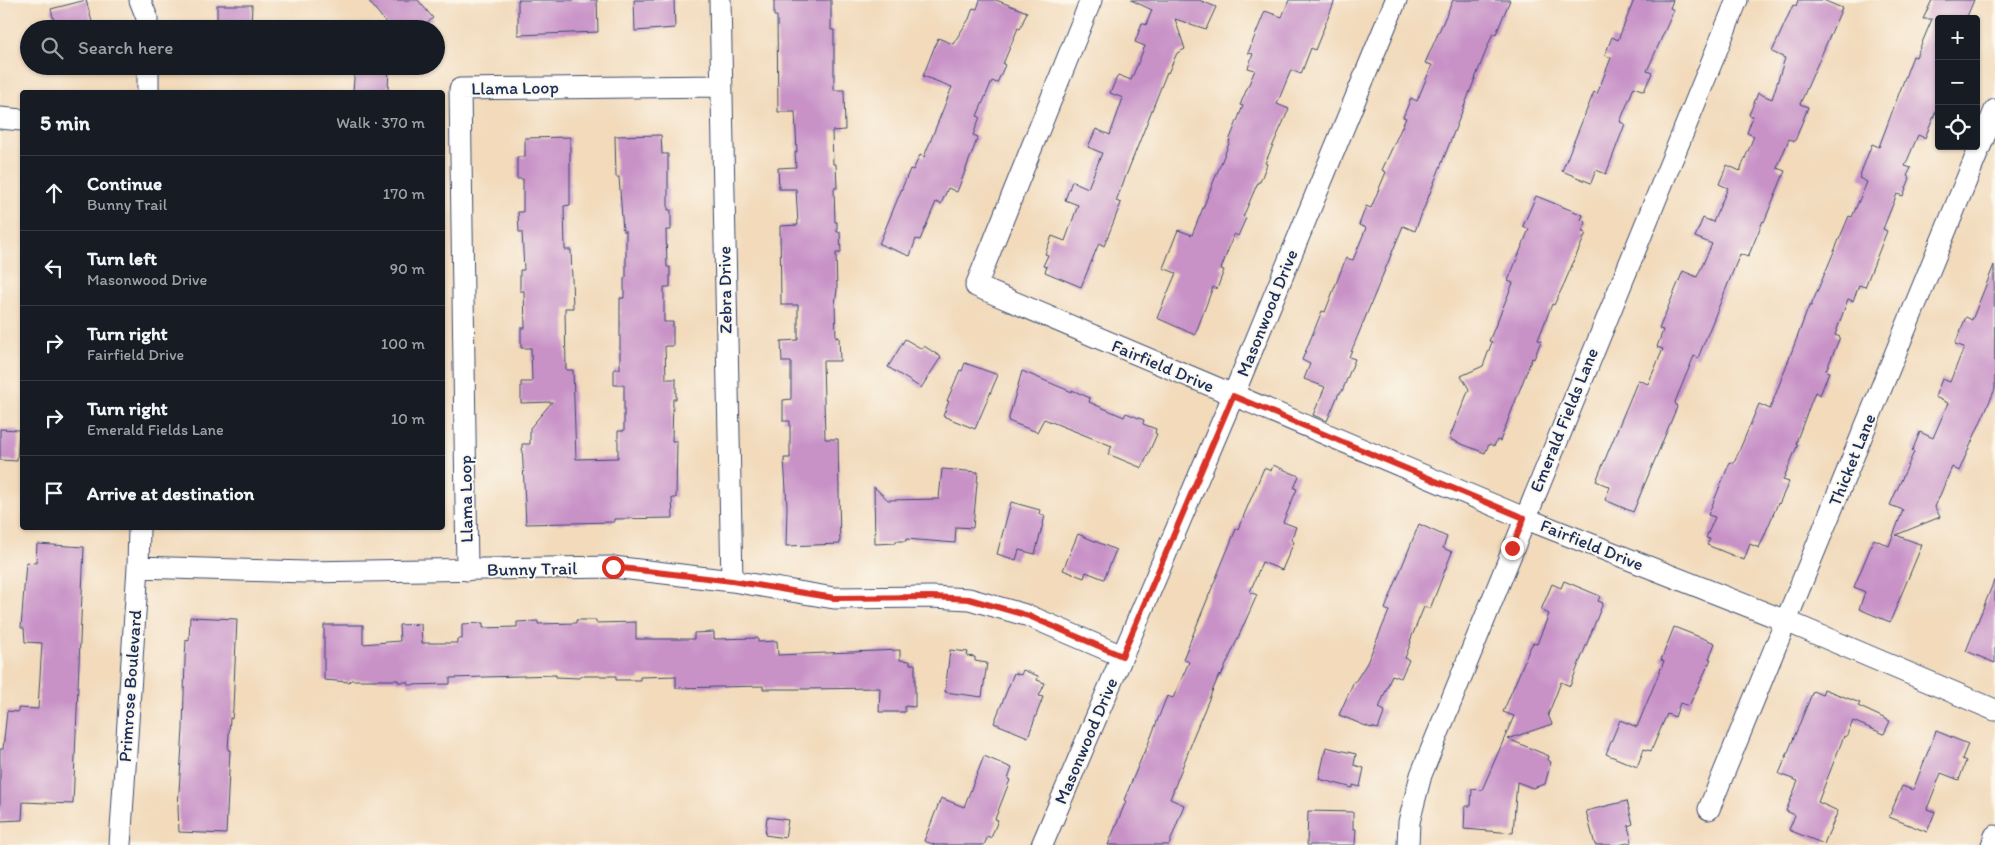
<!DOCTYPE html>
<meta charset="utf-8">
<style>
body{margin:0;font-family:Itim,sans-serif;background:#242831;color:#f1f3f6}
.controls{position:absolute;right:15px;top:15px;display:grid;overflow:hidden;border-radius:5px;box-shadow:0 1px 4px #0004}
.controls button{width:45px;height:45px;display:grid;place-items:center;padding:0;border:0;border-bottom:1px solid #363941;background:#171b24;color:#f1f3f6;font:25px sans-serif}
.stop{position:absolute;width:15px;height:15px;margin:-11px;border:4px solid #d93025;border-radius:50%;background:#fff}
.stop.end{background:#d93025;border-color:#fff;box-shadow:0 1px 5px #0008}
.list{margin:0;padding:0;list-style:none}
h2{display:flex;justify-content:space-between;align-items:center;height:65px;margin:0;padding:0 20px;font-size:21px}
h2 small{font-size:16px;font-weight:400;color:#9ea1a6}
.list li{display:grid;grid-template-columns:32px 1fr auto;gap:15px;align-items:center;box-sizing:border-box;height:75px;padding:0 20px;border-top:1px solid #363941}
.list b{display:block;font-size:19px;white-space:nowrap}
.list p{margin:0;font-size:16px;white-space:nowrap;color:#9ea1a6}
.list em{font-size:16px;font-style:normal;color:#9ea1a6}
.icon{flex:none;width:28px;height:28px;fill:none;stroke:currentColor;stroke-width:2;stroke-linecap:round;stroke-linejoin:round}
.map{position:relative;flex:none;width:1995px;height:845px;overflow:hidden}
.search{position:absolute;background:#171b24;box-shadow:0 1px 4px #0004;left:20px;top:20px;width:425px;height:55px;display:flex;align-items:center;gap:12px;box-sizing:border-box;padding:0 18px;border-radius:28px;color:#9ea1a6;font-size:19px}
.panel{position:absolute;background:#171b24;box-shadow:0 1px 4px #0004;left:20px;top:90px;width:425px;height:440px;border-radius:5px}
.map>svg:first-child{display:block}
.building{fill:#c892c7}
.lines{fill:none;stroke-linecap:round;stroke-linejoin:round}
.street-casing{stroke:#3b496c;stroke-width:23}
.street{stroke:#fff;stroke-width:21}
.route{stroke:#d93025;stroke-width:6}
.labels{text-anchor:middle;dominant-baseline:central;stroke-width:4;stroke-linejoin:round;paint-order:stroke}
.street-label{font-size:18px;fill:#1b2f5e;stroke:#fbf7ec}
</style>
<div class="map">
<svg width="1995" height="845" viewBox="0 0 1995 845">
<rect width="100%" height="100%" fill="#fbf7ec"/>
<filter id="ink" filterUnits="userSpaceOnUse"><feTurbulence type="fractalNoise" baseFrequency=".02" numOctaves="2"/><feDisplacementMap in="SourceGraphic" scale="10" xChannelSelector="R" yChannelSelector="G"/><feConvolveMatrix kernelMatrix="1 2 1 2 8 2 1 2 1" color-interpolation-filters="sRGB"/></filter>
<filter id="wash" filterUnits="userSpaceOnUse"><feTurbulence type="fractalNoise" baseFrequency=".0096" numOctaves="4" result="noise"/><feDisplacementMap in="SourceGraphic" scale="20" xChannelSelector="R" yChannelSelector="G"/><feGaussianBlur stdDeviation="1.12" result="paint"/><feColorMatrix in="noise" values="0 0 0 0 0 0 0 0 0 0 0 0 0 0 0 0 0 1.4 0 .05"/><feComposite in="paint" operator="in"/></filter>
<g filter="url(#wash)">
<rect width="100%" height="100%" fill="#f2dabb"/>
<g id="blocks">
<path class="building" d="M86,0L94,29H56L51,9Z
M368,0H418L433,18L420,29H391Z
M518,0H597L598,32L518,35Z
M634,0H674L675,28L635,31Z
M774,0H831V30H834V90H844L845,130L832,131L833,164H836L837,188H834L835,222H837V232H840L841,253H836L837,290L835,304L836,338L839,337L840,361H823L825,439H838L840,544L786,546L787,506L784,458H790V421H783V400L791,399V362H782L781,341L798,340V305H781L780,226L798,225L796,189H779L778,168L796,167L795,152H797L795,112H778L777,16H774Z
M980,0H996L1027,12L1020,29L1018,28L1003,64L1005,65L997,83L992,81L977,116L980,117L973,135L978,137L957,192L948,188L941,204L936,202L920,240L916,239L910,256L879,244L910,169L913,170L920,155L924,157L952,87L923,76L938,38L953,44L969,19L973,8L977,9Z
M1131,0H1199L1216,7L1206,29L1175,19L1185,49L1177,53L1168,73L1167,72L1116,201L1121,203L1104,246L1099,243L1081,287L1045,272L1047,267L1043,266L1048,255L1045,254L1052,236L1065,241L1078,205L1065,200L1072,181L1088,188L1102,153L1088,147L1096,129L1110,135L1123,98L1110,93L1118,75L1131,80L1145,46L1135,42L1142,23L1146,25L1152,10Z
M1289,0H1335L1315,50L1311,48L1301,74L1291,70L1277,104L1289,109L1265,163L1267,164L1260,182H1258L1243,217L1246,218L1238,236L1234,234L1221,269L1224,270L1217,289L1213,287L1195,335L1157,318L1176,273L1163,268L1178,230L1192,235L1230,141H1229L1243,106L1240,105L1255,70L1248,68L1253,54L1248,53L1265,11L1282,17Z
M1453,0H1510L1496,34L1493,33L1415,231L1403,226L1349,357L1355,359L1343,389L1341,393H1339L1327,421L1313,415L1325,387L1304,379L1310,364L1302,360L1322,311L1325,312L1346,258L1353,260L1366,228L1359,225L1366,206L1371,208L1386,172L1382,170L1406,118L1403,117L1411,98L1417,101L1432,65L1425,63Z
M1634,0H1673L1670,8L1674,10L1647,71L1652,73L1644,91L1634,87L1620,122L1625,124L1606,174L1596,170L1591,183L1562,171L1594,92L1597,94L1611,58L1605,55L1612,37L1618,40Z
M1798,0H1823L1842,8L1800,104L1808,107L1795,141L1789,139L1777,168L1785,171L1764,222L1763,221L1748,257L1740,254L1698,358L1694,356L1675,402L1677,407L1633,512L1605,500L1610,487L1596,481L1638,380L1648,384L1663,349L1657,347L1663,330L1659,329L1683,271L1697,277L1712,244L1695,237L1703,218L1713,222L1728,188L1719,184L1727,165L1740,171L1754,136L1747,133L1753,116L1749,115L1758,93L1772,99L1785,58L1772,52L1793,5L1796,6Z
M1932,0H1974L1966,19H1939V104L1925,138L1918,135L1905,166L1911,168L1907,176L1910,178L1903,196L1897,194L1883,229L1887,231L1865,287L1859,285L1853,301L1848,299L1835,335L1840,337L1826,371L1829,372L1820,395L1815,392L1798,437L1796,444H1798L1783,480L1789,482L1779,504L1778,503L1759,548L1750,544L1744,560L1707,545L1710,539L1706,538L1715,517L1708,515L1730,462L1734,463L1759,404L1770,409L1809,306H1811L1849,216L1852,217L1867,182L1859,178L1870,149L1872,144L1879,147L1913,56L1916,57L1932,19H1923Z
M217,5H252L251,29H217Z
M355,66H389L388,92H353Z
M661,135L662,154H668V210H671V230H666L667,267H670V287H664V322H673V346H665L666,379H676V399H673L672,441H677L676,498H672L673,518L614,519V522L526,524L522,444H530V428L552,402L521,403V382H532L531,348H521V328H525L524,291H520V270H524L522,232H519L518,212H523V179H517V157H525V138L570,137V205L564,206L565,250H571L573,308H565L566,370H573L576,459L618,458V431H624V385H614V369H620V298H624V279L626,277V231H623L619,177H616L615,136Z
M1536,196L1583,215L1581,220L1586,222L1582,232L1586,233L1564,284L1554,305L1552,304L1538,340L1541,341L1534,359L1532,358L1500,441L1497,440L1494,446L1489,444L1485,453L1449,439L1469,389L1461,376L1483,366L1492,342L1489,341L1513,283L1508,281L1529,229L1523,226Z
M1994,265L1995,389L1959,471L1952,467L1935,507L1940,517L1896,535L1922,545L1890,622L1859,609L1865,592L1854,587L1874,539L1889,546L1903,510L1890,505L1914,452L1912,451L1920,432L1933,438L1948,403L1935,397L1942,379L1950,382L1964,347L1955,344L1966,317L1972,320Z
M905,339L922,349L924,346L941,357L921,388L888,367Z
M965,363L998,375L975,429L943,416L949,401H947L960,370L962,371Z
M1022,371L1072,392V390L1090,398L1089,402L1124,417L1126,413L1144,420L1143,424L1156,429L1155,433L1157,434L1142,468L1108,454L1112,446L1044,419L1037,432L1008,421Z
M0,429L19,430L17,461L0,460Z
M1273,465L1299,476L1294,488L1297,489L1283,522L1296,527L1291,540L1294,542L1282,570L1262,562L1250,592L1257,595L1221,676L1219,675L1191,742H1192L1170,799L1184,805L1169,845H1108L1126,801L1124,800L1144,752H1145L1167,696L1173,698L1189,662L1183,659L1236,529H1238L1264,468L1271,471Z
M942,469L978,472L973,528L956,527L955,543L906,539V541H896V543L875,544L874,487L888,500L939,499Z
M1011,502L1040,510L1039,514L1045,516L1035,554L1019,550L1016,560L997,554Z
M1419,524L1447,537L1443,548L1452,552L1430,609L1424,607L1410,641L1411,642L1405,658L1409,660L1401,678L1392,675L1379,708L1385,711L1378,729L1371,727V728L1339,715L1354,681L1355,682L1367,663L1389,611L1385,609Z
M1078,534L1116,550L1104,579L1086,572L1084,578L1063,570Z
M37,544L84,547L73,804L23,802L22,820L0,821V749H3L7,711L18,712V708L38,709L42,643L25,642L24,628H21L26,562L36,563Z
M1564,581L1600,596L1598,601L1603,603L1570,686L1561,682L1548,715L1552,724L1508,739L1549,756L1548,760L1551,762L1545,784L1533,788L1517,782L1513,833L1464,829L1465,806H1471L1472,789L1482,790L1514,716L1503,712L1530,648L1533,643L1537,644L1549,614L1541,610L1552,584L1561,588Z
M1994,581H1995V663L1966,651Z
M190,617L237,619L233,708L232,719L230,718L228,750H230L226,834L179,832L178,807L183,729L185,660L186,640L189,641Z
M576,620H596V623L636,622V639H694V633L714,632V639L758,638V642L777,641L778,655L900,650V660L910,661V664H915V707L905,706V712H879L880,688L805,689H763V686L676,688V676L640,677V680H616V676H581L579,678L556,677V675L450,678V684L408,685V682H398V680H351L349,682L324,680V625H363V644L400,641L399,625L421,624L422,643H457V639H462V624L483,623V628L517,627V622L538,621V624L576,623Z
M1674,627L1715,643L1709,659H1711L1689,706L1680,703L1675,717L1667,714L1651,751L1644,749L1637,767L1606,754L1620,720L1637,727L1664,661L1661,660Z
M950,650L968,652L967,656L975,657V661L987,663L982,697L945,692Z
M1023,670L1038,676L1037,680L1045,683L1039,696L1043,697L1028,737L994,723L1014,673L1021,675Z
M1824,689L1860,703L1858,706L1890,721L1884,734L1853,721L1846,737L1844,736L1818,802L1838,811L1824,844L1789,830L1795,815L1786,811L1798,781L1779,774L1813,691L1822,695Z
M1936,731L1968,744L1962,759L1966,761L1959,780L1941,773L1927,809L1935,812L1927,832L1889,817L1902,786L1913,790Z
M1326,747L1356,754L1354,765L1364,768L1360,787L1353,785V788L1319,779Z
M984,756L1012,768L1008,779L1010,780L995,819L998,820L991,838L988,836L984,845H935L924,841L941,798L964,807Z
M1627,801L1633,824L1628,826L1632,842L1618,845H1595L1586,811Z
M1308,811L1353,812V829H1356L1355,845H1307Z
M767,817L788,820L785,838L765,835Z"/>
</g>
</g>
<g filter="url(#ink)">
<use href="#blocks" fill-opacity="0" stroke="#3b496c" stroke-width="1"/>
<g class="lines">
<defs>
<path id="street" d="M140,0L147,18V29
M720,0L732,581
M1091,0L976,286L1524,518L1786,621L1995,710
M148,66V92
M0,118L22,120
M138,567L305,572L613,567L732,581L834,598L932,597L969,599L1029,616L1122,656
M467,570L460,89L721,86
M1709,809L1995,110
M120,845L138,567L139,528
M1042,845L1233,396L1396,0
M1408,845L1409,822L1421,775L1737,0
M1992,845L1995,836"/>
</defs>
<use href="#street" class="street-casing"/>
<use href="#street" class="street"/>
</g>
</g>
<g class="lines" filter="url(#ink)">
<path class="route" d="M613,567L732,581L834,598L932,597L969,599L1029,616L1122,656L1233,396L1524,518L1512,548"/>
</g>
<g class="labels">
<g class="street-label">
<text transform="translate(515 88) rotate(-1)">Llama Loop</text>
<text transform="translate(725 290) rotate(-91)">Zebra Drive</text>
<text transform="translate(1267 313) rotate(-68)">Masonwood Drive</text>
<text transform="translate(1163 366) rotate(23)">Fairfield Drive</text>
<text transform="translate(1564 420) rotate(-68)">Emerald Fields Lane</text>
<text transform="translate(1852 460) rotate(-68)">Thicket Lane</text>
<text transform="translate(466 499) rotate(-91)">Llama Loop</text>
<text transform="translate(1592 545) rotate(22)">Fairfield Drive</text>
<text transform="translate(532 569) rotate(-1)">Bunny Trail</text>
<text transform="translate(130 686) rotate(-86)">Primrose Boulevard</text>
<text transform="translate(1086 741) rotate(-67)">Masonwood Drive</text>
</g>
</g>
</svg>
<div class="controls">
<button>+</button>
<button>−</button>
<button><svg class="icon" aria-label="locate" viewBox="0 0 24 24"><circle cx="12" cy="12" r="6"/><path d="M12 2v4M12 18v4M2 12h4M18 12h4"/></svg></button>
</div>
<div class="stop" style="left:613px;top:567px"></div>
<div class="stop end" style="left:1512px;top:548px"></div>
<div class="search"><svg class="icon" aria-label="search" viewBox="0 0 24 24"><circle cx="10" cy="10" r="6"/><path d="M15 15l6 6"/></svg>Search here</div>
<section class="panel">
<h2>5 min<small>Walk · 370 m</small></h2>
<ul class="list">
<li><svg class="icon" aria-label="ahead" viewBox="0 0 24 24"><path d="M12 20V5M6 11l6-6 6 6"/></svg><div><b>Continue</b><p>Bunny Trail</p></div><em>170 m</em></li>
<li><svg class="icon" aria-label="left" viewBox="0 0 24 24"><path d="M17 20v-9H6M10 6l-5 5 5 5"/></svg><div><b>Turn left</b><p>Masonwood Drive</p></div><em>90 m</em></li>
<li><svg class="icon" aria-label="right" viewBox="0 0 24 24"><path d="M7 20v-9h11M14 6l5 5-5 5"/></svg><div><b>Turn right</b><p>Fairfield Drive</p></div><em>100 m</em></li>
<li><svg class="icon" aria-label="right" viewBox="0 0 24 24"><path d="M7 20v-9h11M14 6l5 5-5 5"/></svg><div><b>Turn right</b><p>Emerald Fields Lane</p></div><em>10 m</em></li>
<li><svg class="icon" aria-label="arrive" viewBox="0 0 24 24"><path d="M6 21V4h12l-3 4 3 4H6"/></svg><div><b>Arrive at destination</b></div></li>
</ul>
</section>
</div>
